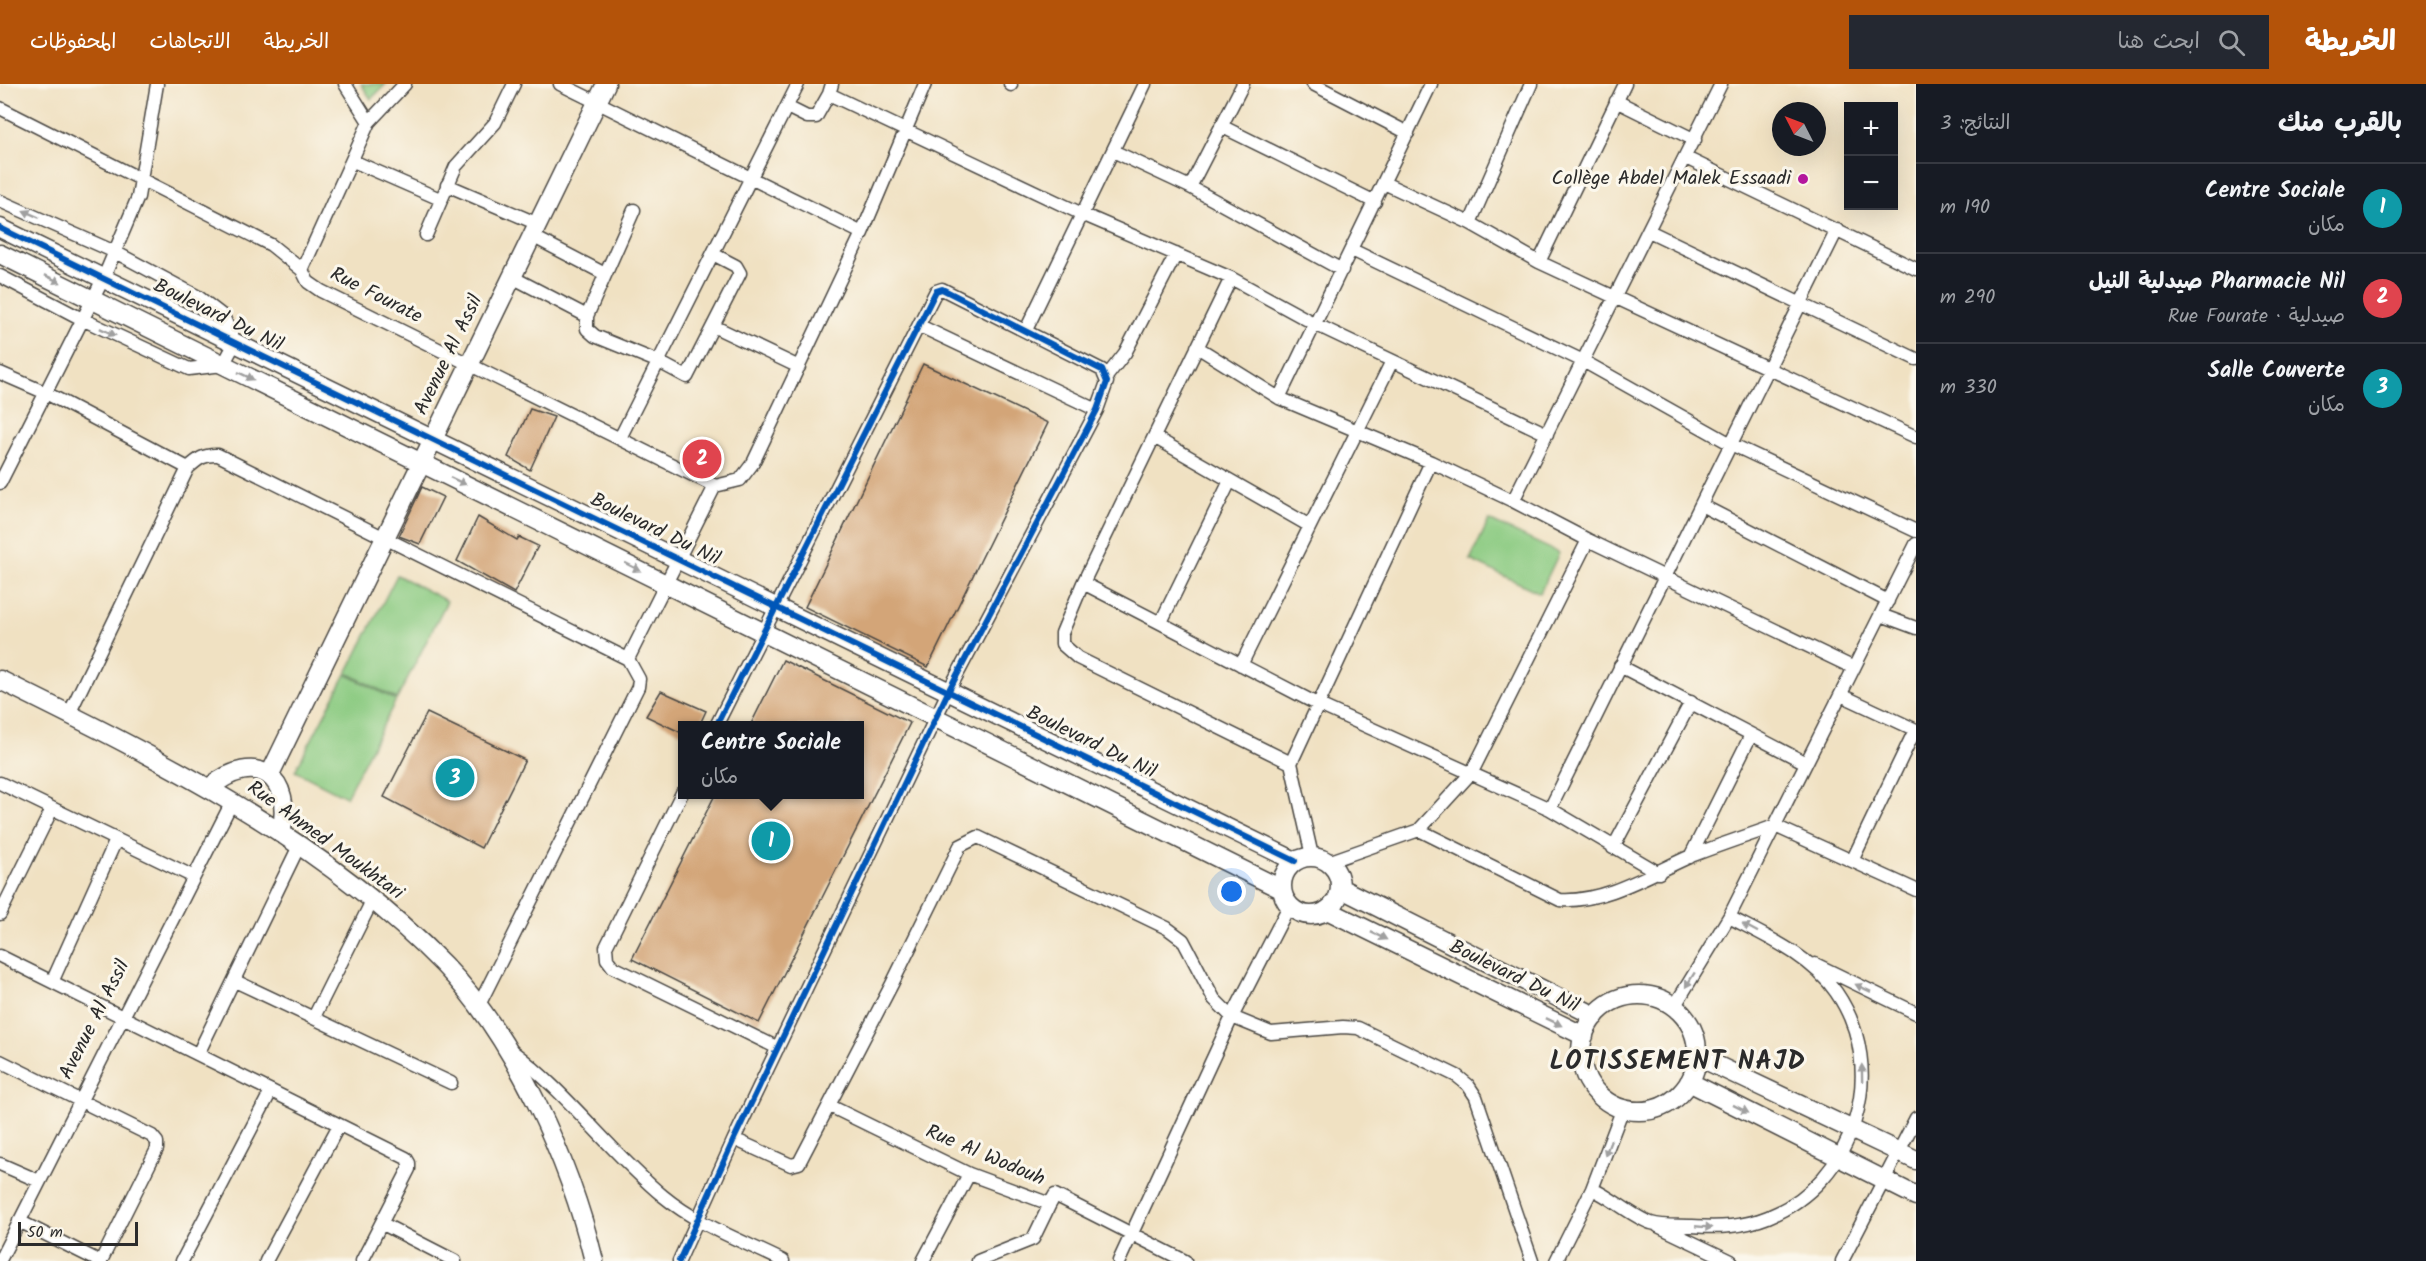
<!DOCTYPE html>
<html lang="ar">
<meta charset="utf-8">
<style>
body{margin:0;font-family:Kalam,"Playpen Sans Arabic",sans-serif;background:#242831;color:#f1f3f6;direction:rtl}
.controls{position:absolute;right:18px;top:18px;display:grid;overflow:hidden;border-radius:0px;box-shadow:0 6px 24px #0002}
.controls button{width:54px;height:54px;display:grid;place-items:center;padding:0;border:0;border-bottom:2px solid #363941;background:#171b24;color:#f1f3f6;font:30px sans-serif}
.compass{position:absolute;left:1772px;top:18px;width:54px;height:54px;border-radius:50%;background:#171b24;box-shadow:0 6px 24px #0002;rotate:312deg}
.scale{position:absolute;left:18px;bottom:15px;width:120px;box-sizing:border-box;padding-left:6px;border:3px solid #2b2b2b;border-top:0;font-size:16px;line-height:21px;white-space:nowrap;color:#2b2b2b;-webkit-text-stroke:4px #fbf7ec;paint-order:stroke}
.you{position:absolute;left:1232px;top:808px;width:21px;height:21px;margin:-15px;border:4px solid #fff;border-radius:50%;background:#1a73e8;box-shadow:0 0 0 9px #1a73e833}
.badge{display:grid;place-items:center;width:39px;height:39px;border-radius:50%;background:#b45309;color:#fff;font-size:20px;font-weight:700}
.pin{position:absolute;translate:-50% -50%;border:3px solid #fff;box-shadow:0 2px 6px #0006}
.popup{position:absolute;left:678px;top:637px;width:186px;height:78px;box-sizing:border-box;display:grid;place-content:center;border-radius:0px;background:#171b24;filter:drop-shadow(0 2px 4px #0005);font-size:20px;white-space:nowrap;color:#9ea1a6}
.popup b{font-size:22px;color:#f1f3f6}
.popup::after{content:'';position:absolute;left:50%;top:100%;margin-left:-12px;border:12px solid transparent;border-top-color:#171b24}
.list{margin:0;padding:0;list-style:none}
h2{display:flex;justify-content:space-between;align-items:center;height:78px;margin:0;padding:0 24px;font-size:26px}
h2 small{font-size:20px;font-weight:400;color:#9ea1a6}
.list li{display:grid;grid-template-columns:39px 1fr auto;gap:18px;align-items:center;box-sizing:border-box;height:90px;padding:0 24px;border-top:2px solid #363941}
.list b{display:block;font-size:22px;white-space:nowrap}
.list p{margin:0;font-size:20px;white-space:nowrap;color:#9ea1a6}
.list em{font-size:20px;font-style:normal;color:#9ea1a6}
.icon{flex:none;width:33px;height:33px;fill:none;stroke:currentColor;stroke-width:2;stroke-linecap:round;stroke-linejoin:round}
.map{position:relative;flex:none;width:1916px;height:1177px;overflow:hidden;direction:ltr}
header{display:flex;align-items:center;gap:36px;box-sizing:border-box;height:84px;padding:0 30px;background:#b45309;color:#fff}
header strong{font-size:28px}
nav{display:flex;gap:33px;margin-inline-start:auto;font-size:21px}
.search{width:420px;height:54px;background:#242831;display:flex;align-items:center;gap:15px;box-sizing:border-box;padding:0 21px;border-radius:0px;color:#9ea1a6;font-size:22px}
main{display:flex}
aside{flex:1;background:#171b24}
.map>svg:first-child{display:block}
.green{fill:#8ccb82;stroke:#5c7b56;stroke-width:1.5}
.building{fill:#d3a578}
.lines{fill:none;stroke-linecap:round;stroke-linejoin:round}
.street-casing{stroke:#494642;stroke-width:15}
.secondary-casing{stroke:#494642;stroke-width:21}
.street{stroke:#fff;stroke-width:12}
.secondary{stroke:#fff;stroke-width:18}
.cycleway-casing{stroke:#fbf7ec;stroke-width:10}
.cycleway{stroke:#0057b8;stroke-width:6}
.oneway{fill:#a0a0a0}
.poi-dot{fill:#b5179e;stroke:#fbf7ec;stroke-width:2}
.labels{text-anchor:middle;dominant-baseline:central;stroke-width:6;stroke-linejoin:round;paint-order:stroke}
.poi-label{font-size:20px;fill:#2b2b2b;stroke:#fbf7ec;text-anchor:end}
.street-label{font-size:20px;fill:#2b2b2b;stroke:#fbf7ec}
.district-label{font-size:26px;font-weight:bold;letter-spacing:1.5px;fill:#2b2b2b;stroke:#fbf7ec}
</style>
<header>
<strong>الخريطة</strong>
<div class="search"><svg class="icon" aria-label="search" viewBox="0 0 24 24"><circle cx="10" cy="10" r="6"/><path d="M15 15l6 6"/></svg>ابحث هنا</div>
<nav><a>الخريطة</a><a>الاتجاهات</a><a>المحفوظات</a></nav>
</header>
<main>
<aside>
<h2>بالقرب منك<small>النتائج: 3</small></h2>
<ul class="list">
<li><span class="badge" style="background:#0f9aa8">1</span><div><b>Centre Sociale</b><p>مكان</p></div><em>190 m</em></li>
<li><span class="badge" style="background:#e0444e">2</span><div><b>Pharmacie Nil صيدلية النيل</b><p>صيدلية · Rue Fourate</p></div><em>290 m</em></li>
<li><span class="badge" style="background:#0f9aa8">3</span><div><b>Salle Couverte</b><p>مكان</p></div><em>330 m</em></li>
</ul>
</aside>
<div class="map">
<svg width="1916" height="1177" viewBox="0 0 1916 1177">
<rect width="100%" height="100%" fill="#fbf7ec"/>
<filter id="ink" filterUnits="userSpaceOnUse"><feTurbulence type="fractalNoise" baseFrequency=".0167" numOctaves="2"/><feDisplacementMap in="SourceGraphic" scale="12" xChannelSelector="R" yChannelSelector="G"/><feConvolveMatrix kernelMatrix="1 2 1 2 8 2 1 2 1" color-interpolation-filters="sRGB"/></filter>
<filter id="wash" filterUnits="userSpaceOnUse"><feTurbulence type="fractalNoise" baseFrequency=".008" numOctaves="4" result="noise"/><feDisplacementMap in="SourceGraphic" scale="24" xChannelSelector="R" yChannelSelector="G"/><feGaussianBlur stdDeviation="1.35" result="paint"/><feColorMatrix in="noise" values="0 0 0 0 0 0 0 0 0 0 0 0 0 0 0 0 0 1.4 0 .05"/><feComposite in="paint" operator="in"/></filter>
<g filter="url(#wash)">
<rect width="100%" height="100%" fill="#f0e1c2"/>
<path class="green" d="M361,0H386L371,15Z
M1489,436L1559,469L1540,509L1470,476Z
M397,491L447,517L397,615L347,589Z
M346,590L396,616L346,713L295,687Z"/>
<g id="blocks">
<path class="building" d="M923,280L1048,339L928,583L805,523Z
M530,325L554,333L530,386L508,373Z
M422,403L443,413L420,460L399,452Z
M478,433L517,456L519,453L538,462L514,509L457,477Z
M783,576L910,639L759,939L632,875L715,711H860V642H750Z
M661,607L706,627L699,642H682V649L646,632Z
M427,629L525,676L481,764L384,713Z"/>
</g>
</g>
<g filter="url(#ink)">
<use href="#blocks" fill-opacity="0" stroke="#494642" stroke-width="1.5"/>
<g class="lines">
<defs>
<path id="street" d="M345,0L369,38
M560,0L862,149
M832,0L829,10L1082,130L1231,194L1317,241L1547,350
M1010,0L1011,1
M1313,0L1408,49
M1616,17L1695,56
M787,23L807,33H816L829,10
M0,24L271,161L302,186L308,198L321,207L715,402
M1221,42L1375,118
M1113,67L1190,103L1342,186
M1686,74L1916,185
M353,77L440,115
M1384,99L1470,139L1539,178L1916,353
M447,101L538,140
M1190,103L1243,0
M0,117L115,168L197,212L223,232L235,259L223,281L189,285L82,235L0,192
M634,126L587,232V245L595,252L659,278L687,293L740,189L736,182L713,170
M1470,139L1531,0
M1649,147L1916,275
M426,151L456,82L495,39L514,0
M532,152L605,190
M1352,166L1583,277L1731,360L1916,447
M1539,178L1625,0
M302,186L369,38L405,0
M512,193L587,232
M1231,194L1083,499L1062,549V560L1078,574L1291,679
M713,242L799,283
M920,242L1097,326
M1026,246L1145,0
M1197,263L1279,314L1431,378L1513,417L1588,456L1854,584
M0,289L46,309L188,384
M1107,292L1125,269L1176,170
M1279,314L1431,0
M1154,353L1310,442
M620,354L798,0
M0,399L104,193L138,113L157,0
M715,402L740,396L753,379L862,149L925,0
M1513,417L1721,0
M1701,421L1888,517
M1083,499L1317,620L1550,725L1659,789
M1881,531L1916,544
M1161,538L1230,397
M628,575L715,402
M1241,581L1392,277
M1620,582L1806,679
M1841,611L1916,646
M69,630L188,384C198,375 204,370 218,371L628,575L639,595L638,603L478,923
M0,699L194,793
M682,709L606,863L607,875L613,883L778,964
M1550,725L1837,146
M1419,746L1560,816C1604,819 1652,789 1691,772C1719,761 1747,752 1775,742L1916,806
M1613,764L1691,618
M1312,772L1291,679L1431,378
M1690,773L1751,651
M1852,777L1915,646
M1328,778L1419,746L1472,688L1588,456
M0,830L52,725
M0,872L406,1074L409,1079V1085L362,1177
M1815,880L1916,929
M53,896L116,756
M235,897L451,999
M1674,923L1729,833L1916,460
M314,933L373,815
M512,967C568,1009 609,1067 663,1112C698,1141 743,1157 783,1177
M198,970L299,762
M0,977L152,1052L157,1058V1065L101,1177
M830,1022L969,1090L1050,1120L1055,1111L1185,1177
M734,1055L791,1081L799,1079L892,900L960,762L978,753L1167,844L1183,856L1214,915L1232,933L1271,949L1343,943L1358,944L1457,992L1468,1001L1476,1013L1532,1177
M0,1080L39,1097
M1592,1105C1611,1113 1634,1134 1651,1139C1663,1143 1680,1141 1692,1142C1719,1144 1743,1143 1768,1133C1855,1098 1890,986 1836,908C1811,872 1767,853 1729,833
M19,1137L99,1177
M383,1140L455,1177
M1658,1142L1731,1177
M0,1176L232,718
M182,1177L271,1007
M266,1177L339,1041
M679,1177L734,1055L948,608L1097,326L1107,298L1102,286L942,205L936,207L716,642
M923,1177L969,1090
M978,1177L1033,1155L1050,1120
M1119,1177L1232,933L1289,822
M1556,1177L1592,1105L1623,1024
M1842,1177L1916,1034"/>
<path id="secondary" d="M0,144L1295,777
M0,170L1281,805
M0,596C158,674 319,753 444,881C515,954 570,1078 594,1177
M270,690L606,0
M209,704C257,665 294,692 281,750
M1282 802a29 29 0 1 1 58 0a29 29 0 1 1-58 0Z
M1340,804L1595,932
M1327,826L1584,952
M1581 969a58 58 0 1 1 116 0a58 58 0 1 1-116 0Z
M1697,972L1916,1076
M1689,998L1916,1112"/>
</defs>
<use href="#street" class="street-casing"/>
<use href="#secondary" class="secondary-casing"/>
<use href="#street" class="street"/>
<use href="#secondary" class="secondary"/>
<defs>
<path id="cycleway" d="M0,144L1295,777
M679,1177L734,1055L948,608L1097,326L1107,298L1102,286L942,205L936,207L716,642"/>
</defs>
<use href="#cycleway" class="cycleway-casing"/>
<use href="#cycleway" class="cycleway"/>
</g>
<defs><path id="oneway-solid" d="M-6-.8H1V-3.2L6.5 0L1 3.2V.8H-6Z" transform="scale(1.5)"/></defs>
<g class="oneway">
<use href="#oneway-solid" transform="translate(31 130) rotate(-156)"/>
<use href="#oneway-solid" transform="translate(53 195) rotate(26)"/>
<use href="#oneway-solid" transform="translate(108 248) rotate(25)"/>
<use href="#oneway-solid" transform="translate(246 292) rotate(26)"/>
<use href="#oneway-solid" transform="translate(458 397) rotate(25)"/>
<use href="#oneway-solid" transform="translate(633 483) rotate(27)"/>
<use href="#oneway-solid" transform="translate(1750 844) rotate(-152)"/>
<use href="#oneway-solid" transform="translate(1379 852) rotate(26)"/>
<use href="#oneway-solid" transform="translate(1690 896) rotate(122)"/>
<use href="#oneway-solid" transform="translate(1863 904) rotate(-154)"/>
<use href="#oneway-solid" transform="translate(1554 938) rotate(26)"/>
<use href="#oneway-solid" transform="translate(1862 989) rotate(-91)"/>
<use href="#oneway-solid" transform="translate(1741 1025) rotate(27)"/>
<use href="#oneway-solid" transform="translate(1608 1064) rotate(111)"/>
<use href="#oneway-solid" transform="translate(1704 1143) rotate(5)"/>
</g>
</g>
<circle class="poi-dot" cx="1803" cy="95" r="6"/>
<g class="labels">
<g class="poi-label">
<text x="1791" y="95">Collège Abdel Malek Essaadi</text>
</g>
<g class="street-label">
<text transform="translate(376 212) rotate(27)">Rue Fourate</text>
<text transform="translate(218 232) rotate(26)">Boulevard Du Nil</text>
<text transform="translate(449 271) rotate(-64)">Avenue Al Assil</text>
<text transform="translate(655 446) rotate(26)">Boulevard Du Nil</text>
<text transform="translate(1091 659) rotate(26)">Boulevard Du Nil</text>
<text transform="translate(325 757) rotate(36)">Rue Ahmed Moukhtari</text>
<text transform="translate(1514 893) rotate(26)">Boulevard Du Nil</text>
<text transform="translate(95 936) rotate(-63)">Avenue Al Assil</text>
<text transform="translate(985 1072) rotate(23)">Rue Al Wodouh</text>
</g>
<g class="district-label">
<text x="1678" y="978">LOTISSEMENT NAJD</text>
</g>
</g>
</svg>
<div class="controls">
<button>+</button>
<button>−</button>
</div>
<svg class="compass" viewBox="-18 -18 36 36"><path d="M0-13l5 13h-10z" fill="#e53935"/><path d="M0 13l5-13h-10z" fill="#9ea1a6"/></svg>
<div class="scale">50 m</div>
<div class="you"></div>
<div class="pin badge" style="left:771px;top:757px;background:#0f9aa8">1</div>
<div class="popup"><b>Centre Sociale</b>مكان</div>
<div class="pin badge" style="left:702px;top:375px;background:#e0444e">2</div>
<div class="pin badge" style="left:455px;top:694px;background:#0f9aa8">3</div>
</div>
</main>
